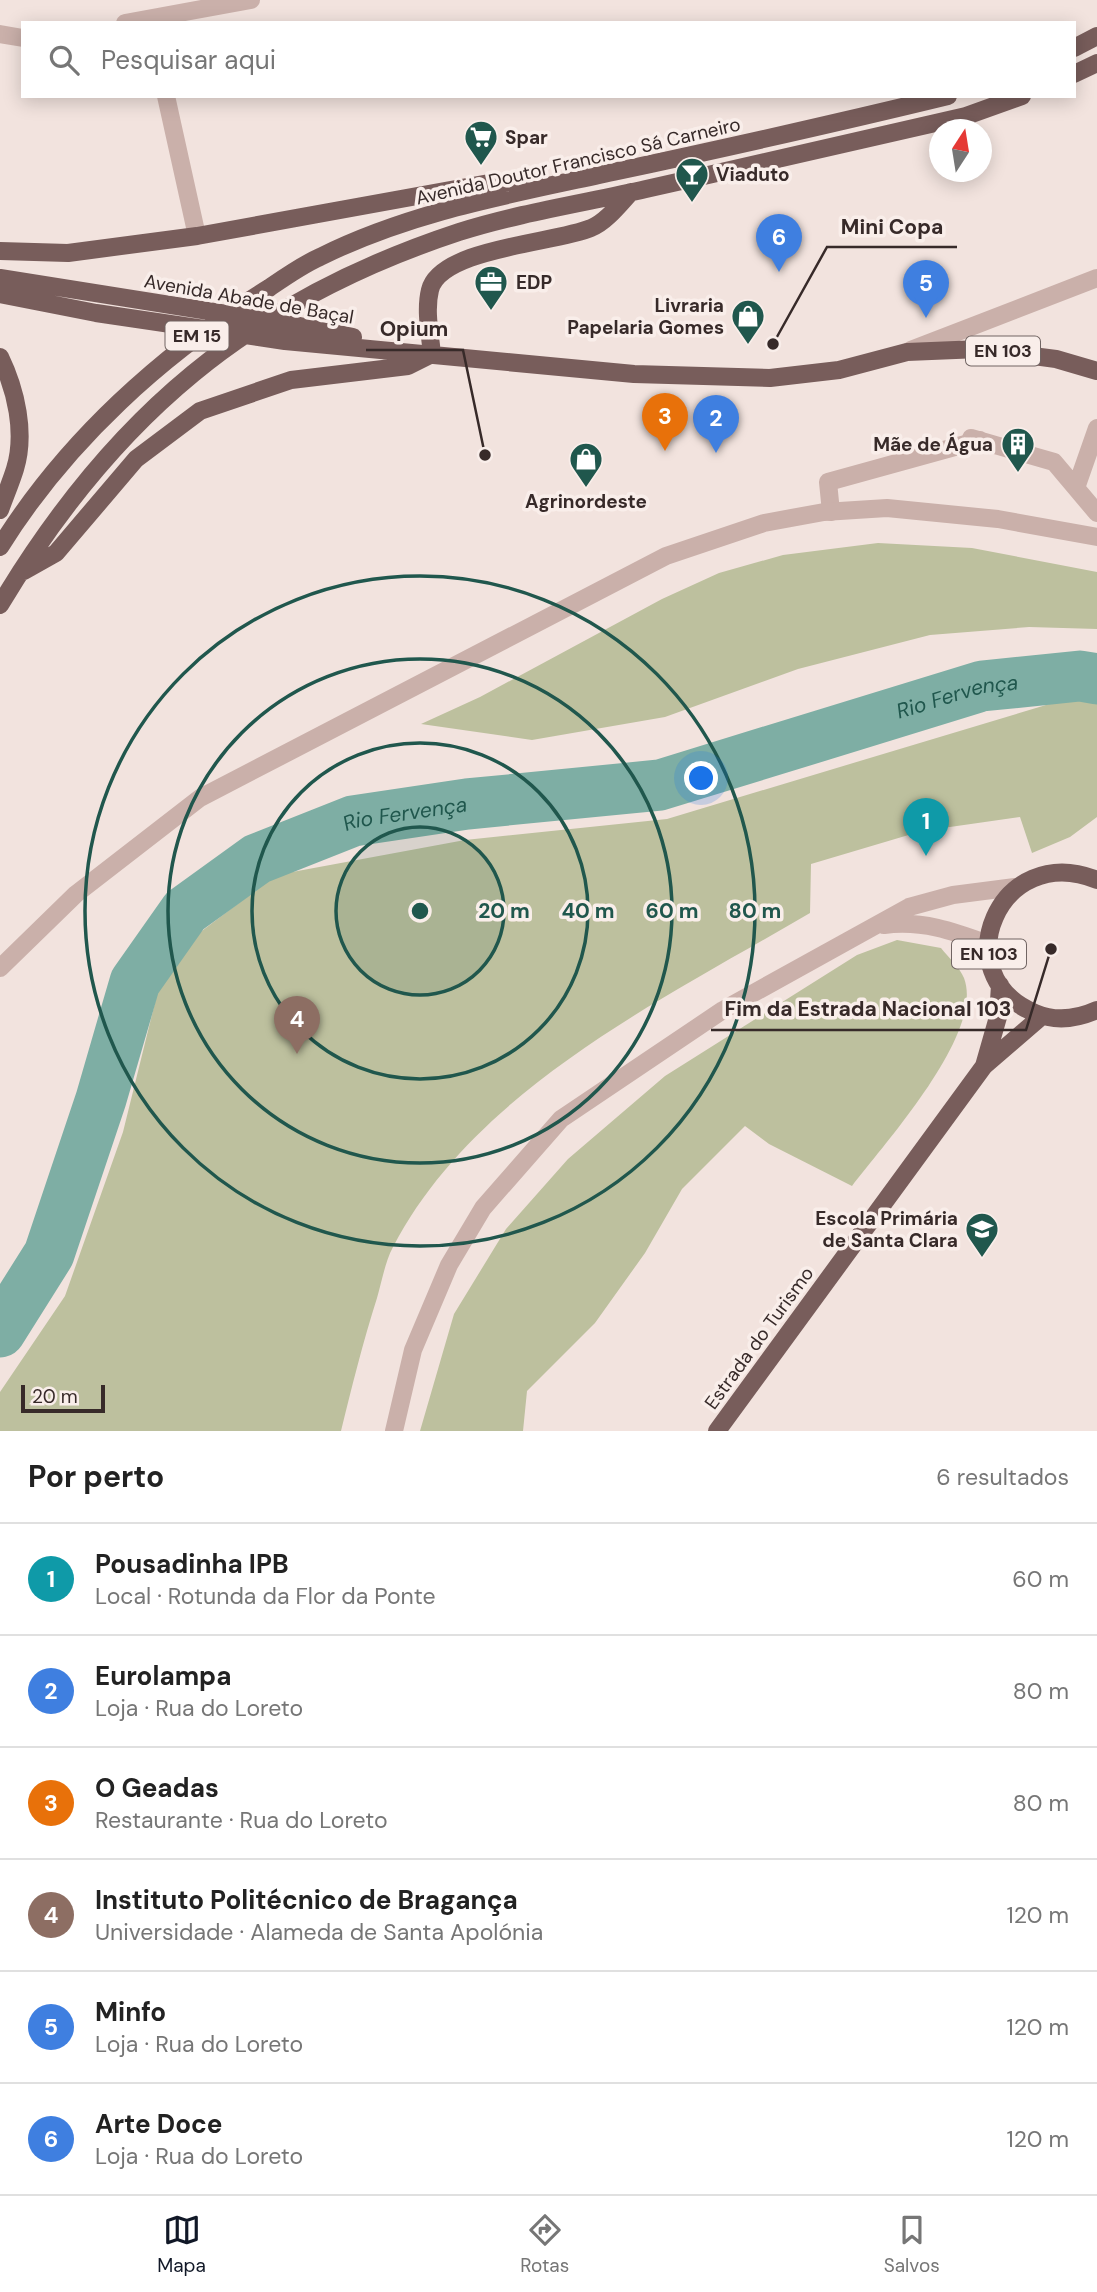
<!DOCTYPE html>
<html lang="pt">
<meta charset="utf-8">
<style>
body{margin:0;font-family:"DM Sans",sans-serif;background:#f6f6f6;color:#222}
.compass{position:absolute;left:929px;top:119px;width:63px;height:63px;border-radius:50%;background:#fff;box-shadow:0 4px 18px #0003;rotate:12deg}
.scale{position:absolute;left:21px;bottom:18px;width:84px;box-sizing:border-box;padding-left:7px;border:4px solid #372a29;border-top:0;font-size:19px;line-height:24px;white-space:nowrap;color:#372a29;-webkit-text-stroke:5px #f9eeea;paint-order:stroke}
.you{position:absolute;left:702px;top:779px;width:24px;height:24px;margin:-18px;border:5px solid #fff;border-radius:50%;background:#1a73e8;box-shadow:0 0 0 10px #1a73e833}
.badge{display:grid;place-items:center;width:46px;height:46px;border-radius:50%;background:#111827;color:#fff;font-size:23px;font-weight:700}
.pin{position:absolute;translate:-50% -58px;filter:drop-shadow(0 2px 4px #0008)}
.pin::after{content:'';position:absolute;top:37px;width:24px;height:21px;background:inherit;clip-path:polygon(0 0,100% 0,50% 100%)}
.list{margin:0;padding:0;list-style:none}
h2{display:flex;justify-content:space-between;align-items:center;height:91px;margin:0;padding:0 28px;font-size:30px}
h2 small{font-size:23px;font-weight:400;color:#767676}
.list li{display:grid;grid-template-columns:46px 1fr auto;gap:21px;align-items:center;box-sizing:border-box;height:112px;padding:0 28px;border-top:2px solid #e0e0e0}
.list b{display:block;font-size:26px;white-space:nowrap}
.list p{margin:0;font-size:23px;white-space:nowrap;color:#767676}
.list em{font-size:23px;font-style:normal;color:#767676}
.icon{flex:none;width:38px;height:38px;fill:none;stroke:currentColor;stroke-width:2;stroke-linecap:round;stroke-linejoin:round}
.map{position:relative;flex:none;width:1097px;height:1431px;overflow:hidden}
.search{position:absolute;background:#fff;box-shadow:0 4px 18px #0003;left:21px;right:21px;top:21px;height:77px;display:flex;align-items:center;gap:18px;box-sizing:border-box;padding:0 24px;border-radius:0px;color:#767676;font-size:26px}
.sheet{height:763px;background:#fff}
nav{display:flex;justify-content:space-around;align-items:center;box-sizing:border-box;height:98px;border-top:2px solid #e0e0e0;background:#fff;font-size:19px;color:#767676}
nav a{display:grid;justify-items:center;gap:4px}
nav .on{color:#111827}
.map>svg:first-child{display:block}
.green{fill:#bdc09e}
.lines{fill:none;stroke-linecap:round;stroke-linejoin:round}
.river{stroke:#7eaea4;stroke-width:51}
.minor{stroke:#cab0aa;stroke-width:18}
.tertiary{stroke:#cab0aa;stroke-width:18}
.primary{stroke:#785d5b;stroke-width:18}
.ring{fill:none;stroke:#20574d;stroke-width:3.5}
.labels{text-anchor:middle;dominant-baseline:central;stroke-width:7;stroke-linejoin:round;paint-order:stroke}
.shield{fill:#f9eeea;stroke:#716563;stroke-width:2}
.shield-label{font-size:18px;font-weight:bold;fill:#372a29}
.poi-label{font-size:19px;font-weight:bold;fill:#372a29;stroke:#f9eeea;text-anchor:start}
.street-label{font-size:19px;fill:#372a29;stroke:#f9eeea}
.water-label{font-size:21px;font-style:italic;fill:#20574d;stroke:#f9eeea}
.centre{fill:#20574d;stroke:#f9eeea;stroke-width:3.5}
.ring-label{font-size:21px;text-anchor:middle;font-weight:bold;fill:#20574d;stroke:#f9eeea;stroke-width:7;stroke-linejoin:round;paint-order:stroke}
.leader{fill:none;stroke:#372a29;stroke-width:2.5}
.callout-dot{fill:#372a29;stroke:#f9eeea;stroke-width:2.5}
.callout-label{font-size:21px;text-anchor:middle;font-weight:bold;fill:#372a29;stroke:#f9eeea;stroke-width:7;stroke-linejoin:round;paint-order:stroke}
</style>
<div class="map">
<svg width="1097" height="1431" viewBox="0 0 1097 1431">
<rect width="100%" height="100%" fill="#f2e3de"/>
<path class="green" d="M878,543L972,548L1097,572V629L1029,627L930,635L798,669L665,717L532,740L421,724L480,697L662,599L719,573L783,555Z
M1076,696L1097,700V817L1070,837L1032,853L1020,817L922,831L811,864L810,913C662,1000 475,1089 393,1247C385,1262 382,1281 377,1298C363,1342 352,1386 341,1431H0V1392L65,1296L123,1132L166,958L276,875L465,840L667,819Z
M897,940L941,948C948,957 960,968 964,978C985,1033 884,1144 852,1186L769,1144L745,1126L682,1189L645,1253L595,1323L527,1391L523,1431H420L454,1314L506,1229L568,1159L665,1076L857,955Z"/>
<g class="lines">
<path class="river" id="s1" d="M0,1332L49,1254L101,1099L135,982L185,911L257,859L353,821L467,804L660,785L982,686L1080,676L1097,679"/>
<path class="minor" d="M125,23L251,0
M0,34L23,38
M166,96L197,236
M911,350L1097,278
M971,438L1054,462L1097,513
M1076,488L1097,428
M831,512L828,482L980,440"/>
<path class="tertiary" d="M884,925C922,920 953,931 988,944
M0,968L76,894L200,798L666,556L764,523L824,512L887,508L998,519L1097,537
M394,1431L413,1350L449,1265L483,1208L561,1119L723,1010L909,907L953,895L1015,887"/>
<path class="primary" d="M1074,48L1097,36
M1074,74L1097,63
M0,251L68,253L197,236L489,183L532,181
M0,278L290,324L353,337
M0,294L96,313L285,341L634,374L770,378L839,370L907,352L980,349L1056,359L1097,371
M432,354C430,334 425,310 430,290C440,248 556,243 591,228C606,222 620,204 631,192
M0,357C16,390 26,433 15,469C11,482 5,496 0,510
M0,547C66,441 163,353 269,288C285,277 302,265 320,257C412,211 513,194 613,172C725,148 837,123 948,96
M24,571L56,553L136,459L200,411L291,380L408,366L430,355
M0,605C113,416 249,301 459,232C519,213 584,203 646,189C753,165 860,140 966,116L1022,96
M1097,880C999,840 943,975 1035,1013C1056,1022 1077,1019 1097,1010
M984,1066L998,1017L1000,985
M717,1431L984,1066L1042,1016"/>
</g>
<circle cx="420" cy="911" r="84" fill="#20574d" fill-opacity=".12"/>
<g class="ring">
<circle cx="420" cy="911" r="84"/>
<circle cx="420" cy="911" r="168"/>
<circle cx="420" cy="911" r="252"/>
<circle cx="420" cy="911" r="335"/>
</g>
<defs>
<symbol id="supermarket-pin" viewBox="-11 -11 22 30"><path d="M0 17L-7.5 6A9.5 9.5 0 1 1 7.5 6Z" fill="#20574d" stroke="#f9eeea"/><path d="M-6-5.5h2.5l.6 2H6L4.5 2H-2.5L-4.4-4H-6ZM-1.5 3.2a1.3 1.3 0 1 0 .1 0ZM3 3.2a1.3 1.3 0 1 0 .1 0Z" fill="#fff"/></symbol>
<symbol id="bar-pin" viewBox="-11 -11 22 30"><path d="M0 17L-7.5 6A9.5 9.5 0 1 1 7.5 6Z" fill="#20574d" stroke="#f9eeea"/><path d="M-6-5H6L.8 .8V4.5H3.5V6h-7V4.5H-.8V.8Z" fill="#fff"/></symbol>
<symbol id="office-pin" viewBox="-11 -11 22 30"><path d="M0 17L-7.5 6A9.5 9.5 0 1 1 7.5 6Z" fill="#20574d" stroke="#f9eeea"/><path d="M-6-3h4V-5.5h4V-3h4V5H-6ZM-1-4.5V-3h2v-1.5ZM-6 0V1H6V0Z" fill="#fff"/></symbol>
<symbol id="shop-pin" viewBox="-11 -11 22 30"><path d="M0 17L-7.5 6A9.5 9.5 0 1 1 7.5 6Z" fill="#20574d" stroke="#f9eeea"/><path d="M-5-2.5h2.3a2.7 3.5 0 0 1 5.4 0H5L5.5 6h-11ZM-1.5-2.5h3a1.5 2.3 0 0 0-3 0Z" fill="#fff"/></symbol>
<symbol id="building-pin" viewBox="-11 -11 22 30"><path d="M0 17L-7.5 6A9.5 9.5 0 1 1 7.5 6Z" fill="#20574d" stroke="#f9eeea"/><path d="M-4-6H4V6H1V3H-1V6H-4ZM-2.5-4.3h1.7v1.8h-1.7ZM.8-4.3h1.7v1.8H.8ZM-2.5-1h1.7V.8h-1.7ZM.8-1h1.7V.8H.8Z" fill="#fff"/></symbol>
<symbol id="school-pin" viewBox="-11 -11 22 30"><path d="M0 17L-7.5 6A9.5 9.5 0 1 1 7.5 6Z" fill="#20574d" stroke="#f9eeea"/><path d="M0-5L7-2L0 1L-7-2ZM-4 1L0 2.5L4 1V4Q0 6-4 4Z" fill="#fff"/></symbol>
</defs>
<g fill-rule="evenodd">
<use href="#supermarket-pin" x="462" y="118" width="38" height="52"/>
<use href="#bar-pin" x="673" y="155" width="38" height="52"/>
<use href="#office-pin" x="472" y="263" width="38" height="52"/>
<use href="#shop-pin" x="729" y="297" width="38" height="52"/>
<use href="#building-pin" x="999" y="425" width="38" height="52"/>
<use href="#shop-pin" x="567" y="440" width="38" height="52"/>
<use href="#school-pin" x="963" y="1210" width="38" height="52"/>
</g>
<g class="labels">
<g class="shield">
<rect x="165.5" y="321.5" width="63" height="29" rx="5"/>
<rect x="966" y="336.5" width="74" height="29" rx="5"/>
<rect x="952" y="939.5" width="74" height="29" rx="5"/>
</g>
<g class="shield-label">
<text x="197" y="336">EM 15</text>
<text x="1003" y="351">EN 103</text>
<text x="989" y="954">EN 103</text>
</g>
<g class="poi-label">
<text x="505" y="137">Spar</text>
<text x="716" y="174">Viaduto</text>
<text x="516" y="282">EDP</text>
<text x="724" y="305" text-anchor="end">Livraria<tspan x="724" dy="22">Papelaria Gomes</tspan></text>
<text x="993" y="444" text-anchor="end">Mãe de Água</text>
<text x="586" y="501" text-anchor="middle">Agrinordeste</text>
<text x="958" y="1218" text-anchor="end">Escola Primária<tspan x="958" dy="22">de Santa Clara</tspan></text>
</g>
<g class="street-label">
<text transform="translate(578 161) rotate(-13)">Avenida Doutor Francisco Sá Carneiro</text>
<text transform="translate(249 299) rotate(10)">Avenida Abade de Baçal</text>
<text transform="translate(759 1338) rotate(-54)">Estrada do Turismo</text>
</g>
<g class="water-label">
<text stroke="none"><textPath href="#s1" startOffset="1276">Rio Fervença</textPath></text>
<text stroke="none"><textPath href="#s1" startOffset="709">Rio Fervença</textPath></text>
</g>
</g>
<circle cx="420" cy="911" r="10" class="centre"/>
<g class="ring-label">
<text x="504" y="918">20 m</text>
<text x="588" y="918">40 m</text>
<text x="672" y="918">60 m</text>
<text x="755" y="918">80 m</text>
</g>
<path class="leader" d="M773 344L827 247H957M485 455L463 350H366M1051 949L1026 1030H711"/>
<g class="callout-dot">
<circle cx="773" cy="344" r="7"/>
<circle cx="485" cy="455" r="7"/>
<circle cx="1051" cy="949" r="7"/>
</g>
<g class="callout-label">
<text x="892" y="234">Mini Copa</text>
<text x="414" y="336">Opium</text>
<text x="868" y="1016">Fim da Estrada Nacional 103</text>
</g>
</svg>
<svg class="compass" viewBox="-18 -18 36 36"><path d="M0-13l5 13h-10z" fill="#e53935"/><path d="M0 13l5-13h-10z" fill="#767676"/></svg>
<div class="scale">20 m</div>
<div class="you"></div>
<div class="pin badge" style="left:926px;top:856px;background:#0f9aa8">1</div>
<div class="pin badge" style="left:716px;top:453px;background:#3f7fe0">2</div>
<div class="pin badge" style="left:665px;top:451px;background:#e8710a">3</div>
<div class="pin badge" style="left:297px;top:1054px;background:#8d6e63">4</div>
<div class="pin badge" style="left:926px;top:318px;background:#3f7fe0">5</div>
<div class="pin badge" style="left:779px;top:272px;background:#3f7fe0">6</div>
<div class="search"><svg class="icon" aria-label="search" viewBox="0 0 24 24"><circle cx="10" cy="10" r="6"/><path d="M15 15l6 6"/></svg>Pesquisar aqui</div>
</div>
<section class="sheet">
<h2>Por perto<small>6 resultados</small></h2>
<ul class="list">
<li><span class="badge" style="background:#0f9aa8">1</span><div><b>Pousadinha IPB</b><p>Local · Rotunda da Flor da Ponte</p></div><em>60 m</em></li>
<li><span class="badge" style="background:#3f7fe0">2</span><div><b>Eurolampa</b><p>Loja · Rua do Loreto</p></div><em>80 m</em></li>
<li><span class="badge" style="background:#e8710a">3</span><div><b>O Geadas</b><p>Restaurante · Rua do Loreto</p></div><em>80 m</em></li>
<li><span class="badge" style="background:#8d6e63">4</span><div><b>Instituto Politécnico de Bragança</b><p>Universidade · Alameda de Santa Apolónia</p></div><em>120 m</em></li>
<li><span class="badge" style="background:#3f7fe0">5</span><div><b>Minfo</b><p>Loja · Rua do Loreto</p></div><em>120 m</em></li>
<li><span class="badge" style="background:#3f7fe0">6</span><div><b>Arte Doce</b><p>Loja · Rua do Loreto</p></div><em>120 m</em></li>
</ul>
</section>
<nav>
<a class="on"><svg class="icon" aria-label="map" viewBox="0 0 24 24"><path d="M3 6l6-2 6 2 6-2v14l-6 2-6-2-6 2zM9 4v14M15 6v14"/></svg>Mapa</a>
<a><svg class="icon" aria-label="directions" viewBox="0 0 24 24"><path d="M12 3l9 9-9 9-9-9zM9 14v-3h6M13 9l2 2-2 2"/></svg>Rotas</a>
<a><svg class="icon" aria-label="saved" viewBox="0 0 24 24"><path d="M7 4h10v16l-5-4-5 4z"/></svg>Salvos</a>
</nav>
